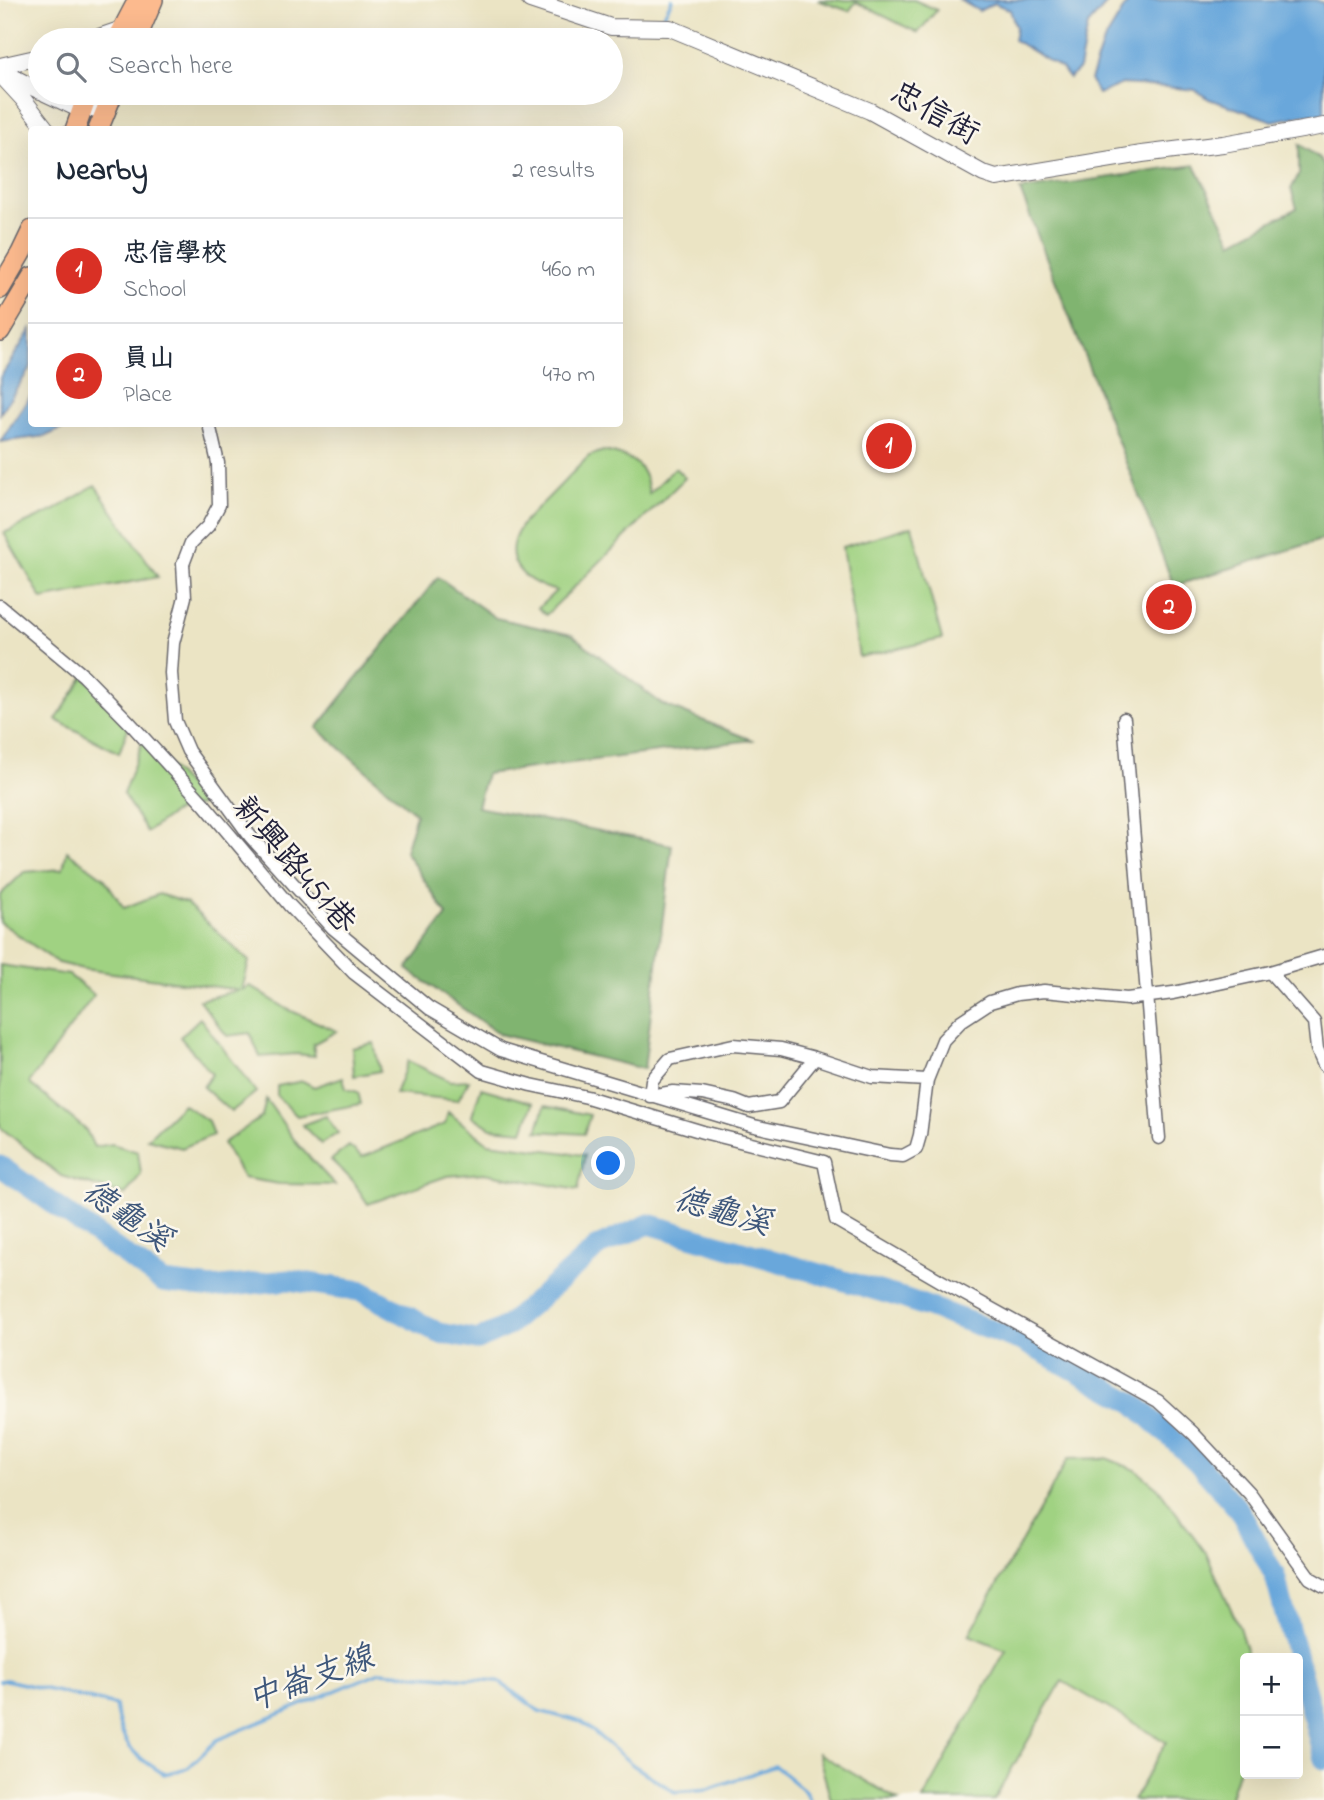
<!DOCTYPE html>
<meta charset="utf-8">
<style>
body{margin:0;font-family:"Indie Flower","LXGW WenKai TC",sans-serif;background:#f6f6f7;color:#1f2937}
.controls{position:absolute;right:21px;bottom:21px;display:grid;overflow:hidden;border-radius:7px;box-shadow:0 7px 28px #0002}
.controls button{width:63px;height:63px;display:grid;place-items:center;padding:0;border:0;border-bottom:2px solid #e0e1e3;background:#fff;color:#1f2937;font:35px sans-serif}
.you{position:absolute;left:609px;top:1164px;width:24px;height:24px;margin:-18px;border:5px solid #fff;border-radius:50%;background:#1a73e8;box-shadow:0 0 0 10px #1a73e833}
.badge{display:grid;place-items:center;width:46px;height:46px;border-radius:50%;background:#d93025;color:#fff;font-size:23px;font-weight:700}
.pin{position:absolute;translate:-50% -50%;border:4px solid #fff;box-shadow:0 2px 7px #0006}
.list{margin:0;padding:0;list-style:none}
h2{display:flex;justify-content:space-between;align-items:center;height:91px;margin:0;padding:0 28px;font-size:30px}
h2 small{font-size:23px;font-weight:400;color:#747a83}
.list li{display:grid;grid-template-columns:46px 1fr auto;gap:21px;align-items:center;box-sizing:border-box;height:105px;padding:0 28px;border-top:2px solid #e0e1e3}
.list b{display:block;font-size:26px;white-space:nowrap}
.list p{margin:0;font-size:23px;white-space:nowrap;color:#747a83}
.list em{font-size:23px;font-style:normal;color:#747a83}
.icon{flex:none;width:38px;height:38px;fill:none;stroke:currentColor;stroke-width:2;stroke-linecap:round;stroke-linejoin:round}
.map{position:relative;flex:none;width:1324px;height:1800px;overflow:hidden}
.search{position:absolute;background:#fff;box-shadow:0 7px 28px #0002;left:28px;top:28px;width:595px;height:77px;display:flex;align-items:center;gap:18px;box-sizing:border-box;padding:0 24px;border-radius:38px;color:#747a83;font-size:26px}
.panel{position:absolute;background:#fff;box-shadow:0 7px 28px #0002;left:28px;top:126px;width:595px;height:301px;border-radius:7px}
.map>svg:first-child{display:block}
.green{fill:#a0d282;stroke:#617a5e;stroke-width:2}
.forest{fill:#80b470;stroke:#516b56;stroke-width:2}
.water{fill:#69a7db;stroke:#46648b;stroke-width:2}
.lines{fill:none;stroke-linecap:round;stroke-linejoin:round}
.stream{stroke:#69a7db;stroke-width:3.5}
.river{stroke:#69a7db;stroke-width:21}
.minor-casing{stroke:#68666b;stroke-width:15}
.tertiary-casing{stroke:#68666b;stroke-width:18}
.primary-casing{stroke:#68666b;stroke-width:22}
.minor{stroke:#fff;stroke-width:12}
.tertiary{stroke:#fff;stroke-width:16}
.primary{stroke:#fcba8e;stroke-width:19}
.labels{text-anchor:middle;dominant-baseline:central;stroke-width:5;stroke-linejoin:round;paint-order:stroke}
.street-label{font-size:32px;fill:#22223b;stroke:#fbf7ec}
.water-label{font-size:33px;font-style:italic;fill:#3e577b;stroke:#fbf7ec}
</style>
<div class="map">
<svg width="1324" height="1800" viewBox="0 0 1324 1800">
<rect width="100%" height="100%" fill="#fbf7ec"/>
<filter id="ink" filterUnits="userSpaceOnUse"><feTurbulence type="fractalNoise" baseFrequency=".0143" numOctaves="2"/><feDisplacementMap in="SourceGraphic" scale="14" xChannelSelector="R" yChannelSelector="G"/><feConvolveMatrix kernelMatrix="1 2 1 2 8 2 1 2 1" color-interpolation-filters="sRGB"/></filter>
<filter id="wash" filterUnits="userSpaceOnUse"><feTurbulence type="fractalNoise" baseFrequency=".00686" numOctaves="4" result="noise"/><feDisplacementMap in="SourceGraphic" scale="28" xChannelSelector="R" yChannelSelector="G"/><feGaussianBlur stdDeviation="1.57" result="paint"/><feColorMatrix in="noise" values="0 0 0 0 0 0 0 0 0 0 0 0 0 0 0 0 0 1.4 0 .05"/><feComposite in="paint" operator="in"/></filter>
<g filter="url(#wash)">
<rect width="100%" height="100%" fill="#ebe4c4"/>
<path class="green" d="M817,0H914L937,10L918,33L856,2L849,11Z
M603,451C632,456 646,464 649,494L675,468L685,478L546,615L538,608L556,591C525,582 499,562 520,528C525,519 535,511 542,504C558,488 573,472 589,456Z
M95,485L158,577L42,599L4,533L55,510Z
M912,526L942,639L859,657L842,547Z
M84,676L130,723L119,753L56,720Z
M144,738L204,804L173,813L147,832L123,794Z
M67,851L104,878L124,908L159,894L186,903L249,961L242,990L250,986L287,1009L337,1031L313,1044L315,1056L296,1054L260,1057L250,1033L227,1036L199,1000L239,990L83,969L58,963L0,922V895L24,872L63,869Z
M0,965L69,975L94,995L29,1083L86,1130L94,1147L112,1144L138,1152L141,1174L125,1195L61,1176L0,1127Z
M200,1018L256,1092L231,1112L203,1087L212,1074L180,1037Z
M374,1043L380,1071L354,1076L352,1048Z
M408,1061L450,1081L469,1080L458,1100L395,1094Z
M343,1077L346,1089L358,1092L361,1104L297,1116L277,1096V1086L303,1081L314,1087Z
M481,1088L533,1103L523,1131L491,1128L472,1116Z
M266,1099L298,1145L335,1185L279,1184L243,1178L223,1143L262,1117Z
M183,1104L208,1121L213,1135L182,1148L147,1139Z
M545,1106L590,1115L584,1134L537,1131Z
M448,1112L488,1143L585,1155L578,1190L484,1173L447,1176L368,1204L352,1180L331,1160L349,1146L362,1157L445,1124Z
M326,1116L338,1133L321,1144L302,1125Z
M1106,1458L1136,1470L1158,1488L1206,1553L1239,1627L1246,1650L1245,1749L1229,1800H1133L1166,1742L1062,1681L994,1800H923L1006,1650L969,1635L1068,1459Z
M818,1753L898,1800H831Z"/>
<path class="forest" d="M1299,144L1319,158L1324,166V539L1174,586L1020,190L1195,165L1232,242L1297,208L1291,189L1299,174Z
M438,577L496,618L572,635L662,704L752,740L486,774L477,807L672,845L644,1069L499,1034L407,969L447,915L405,851L416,814L317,728Z"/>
<path class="water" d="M960,0H1110L1088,25L1079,69L1069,78L1062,69L1014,40L1016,28L1010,10L994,3L979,11Z
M1129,0H1315L1324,3V114L1303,115L1273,121L1209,99L1195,90L1166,87L1122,84L1098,94L1090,80L1102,45Z
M31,329V367L0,414V378Z
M31,395L32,424H73L46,436L0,442Z"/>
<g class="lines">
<path class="stream" d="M663,17L672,0
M0,1681L6,1680L115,1705C122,1746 131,1753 164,1774L188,1768L217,1740L380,1672L498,1681L539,1711L582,1722L633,1765L675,1792L708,1789L775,1766L803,1789L810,1800"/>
<path class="river" d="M0,1166L163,1282L212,1288L289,1280L361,1291L439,1333L478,1340L507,1326L599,1246L649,1224L903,1298L1022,1341L1134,1403L1197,1462L1239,1510L1275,1576L1297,1658
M1298,1662L1324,1759"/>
</g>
</g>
<g filter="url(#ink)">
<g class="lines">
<defs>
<path id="minor" d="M209,424L218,463L219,505L208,526L191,543L183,564L185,597L173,643L171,673L175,721L188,751L250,836L333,928L429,1008L501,1050L754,1126L890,1155L903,1156L916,1149L920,1135L927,1080L943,1040L961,1021L990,1002L1017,994L1044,991L1127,999L1173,993L1270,972L1324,956
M0,606L84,676L130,723L204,804L289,905L354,973L482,1071L531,1085L587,1097L703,1132L824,1162L836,1220L941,1281L1158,1401L1193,1433L1249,1493L1310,1578L1324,1586
M1124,719L1159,1138
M1270,972L1314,1022L1317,1049L1324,1065
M815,1058L779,1102L749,1107L734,1101L702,1094L673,1092L650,1096L652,1080L670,1059L733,1045L781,1049L815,1058L872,1077L927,1080"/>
<path id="tertiary" d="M530,0L611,27L670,28L870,111L984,174L996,178L1142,154L1223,144L1324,126
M90,40L125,28
M0,66L40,57
M5,73L40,91
M0,74L23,99L47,130
M45,93L81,110L107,106"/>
<path id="primary" d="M117,40L138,0
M136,40L153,0
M75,130L88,93
M98,130L113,93
M0,289L21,253L32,230
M0,331L32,277"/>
</defs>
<use href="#minor" class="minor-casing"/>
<use href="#tertiary" class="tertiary-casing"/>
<use href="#primary" class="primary-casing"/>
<use href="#minor" class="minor"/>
<use href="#tertiary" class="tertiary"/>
<use href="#primary" class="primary"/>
</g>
</g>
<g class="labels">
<g class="street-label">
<text transform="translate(934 115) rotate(29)">忠信街</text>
<text transform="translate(293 866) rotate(49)">新興路451巷</text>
</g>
<g class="water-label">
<text transform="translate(722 1213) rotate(16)">德龜溪</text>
<text transform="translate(126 1217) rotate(35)">德龜溪</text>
<text transform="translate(311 1680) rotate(-20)">中崙支線</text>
</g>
</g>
</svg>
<div class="controls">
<button>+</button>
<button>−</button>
</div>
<div class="you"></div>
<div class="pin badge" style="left:889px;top:446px">1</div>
<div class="pin badge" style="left:1169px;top:607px">2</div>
<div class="search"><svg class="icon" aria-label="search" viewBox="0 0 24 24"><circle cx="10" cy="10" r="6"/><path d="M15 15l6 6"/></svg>Search here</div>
<section class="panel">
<h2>Nearby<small>2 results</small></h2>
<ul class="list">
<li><span class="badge">1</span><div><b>忠信學校</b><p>School</p></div><em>460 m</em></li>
<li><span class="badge">2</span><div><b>員山</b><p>Place</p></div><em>470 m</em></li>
</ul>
</section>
</div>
